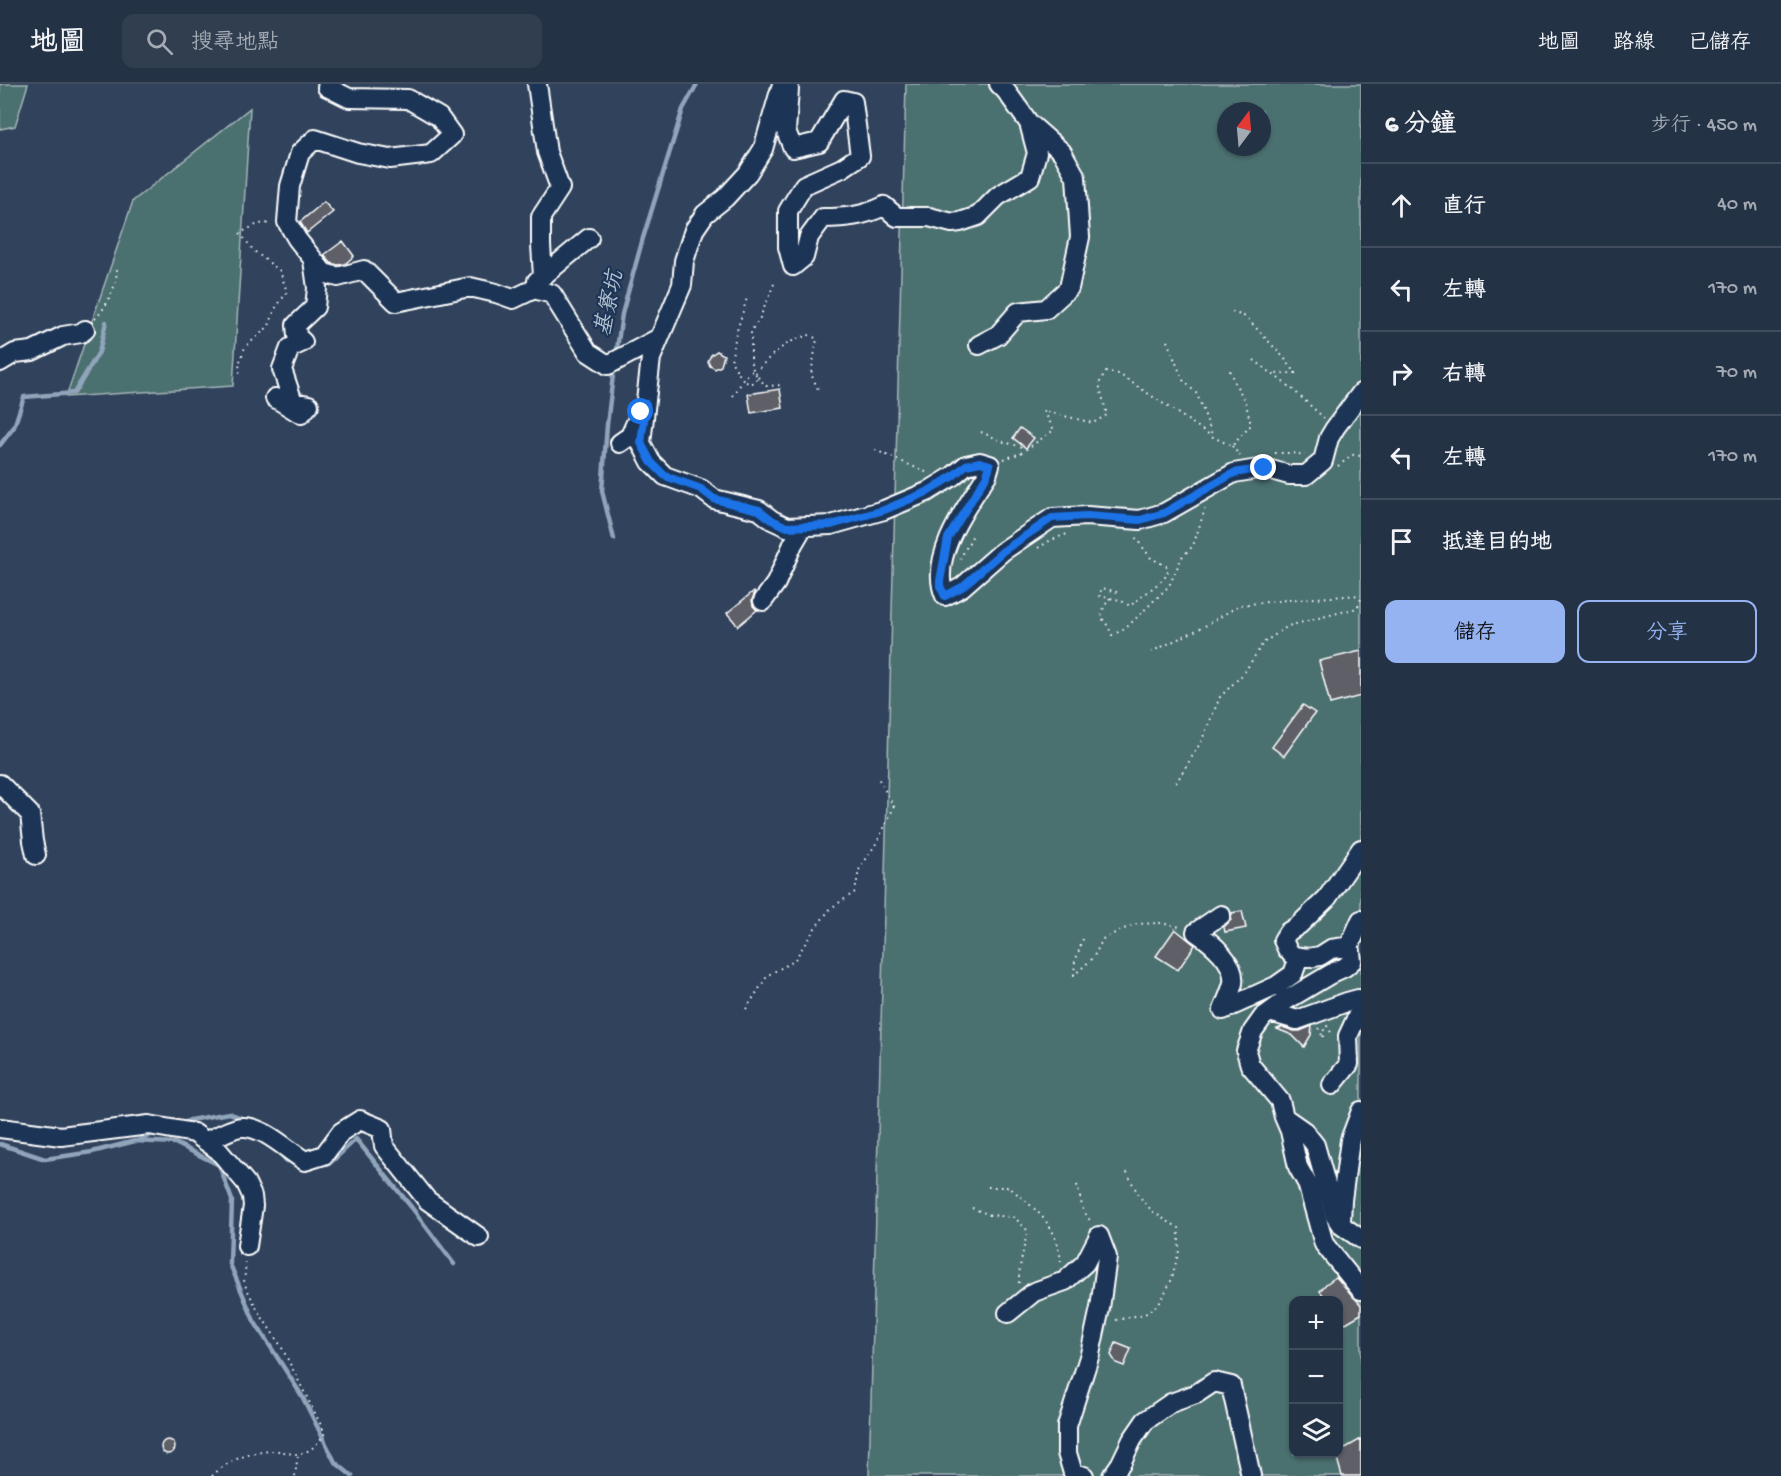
<!DOCTYPE html>
<html lang="zh-TW">
<meta charset="utf-8">
<style>
body{margin:0;font-family:"Gochi Hand","LXGW WenKai TC",sans-serif;background:#303e50;color:#f1f3f6}
.controls{position:absolute;right:18px;bottom:18px;display:grid;overflow:hidden;border-radius:12px;box-shadow:0 2px 4px #0004}
.controls button{width:54px;height:54px;display:grid;place-items:center;padding:0;border:0;border-bottom:2px solid #414d5e;background:#243245;color:#f1f3f6;font:30px sans-serif}
.compass{position:absolute;left:1217px;top:18px;width:54px;height:54px;border-radius:50%;background:#243245;box-shadow:0 2px 4px #0004;rotate:16deg}
.stop{position:absolute;width:18px;height:18px;margin:-14px;border:4px solid #1a73e8;border-radius:50%;background:#fff}
.stop.end{background:#1a73e8;border-color:#fff;box-shadow:0 2px 6px #0008}
.list{margin:0;padding:0;list-style:none}
h2{display:flex;justify-content:space-between;align-items:center;height:78px;margin:0;padding:0 24px;font-size:26px}
h2 small{font-size:20px;font-weight:400;color:#a3aab3}
.list li{display:grid;grid-template-columns:39px 1fr auto;gap:18px;align-items:center;box-sizing:border-box;height:84px;padding:0 24px;border-top:2px solid #414d5e}
.list b{display:block;font-size:22px;white-space:nowrap}
.list em{font-size:20px;font-style:normal;color:#a3aab3}
.actions{display:flex;gap:12px;padding:18px 24px}
.actions a{flex:1;padding:14px 0;border:2px solid #95b2f1;border-radius:12px;text-align:center;font-size:21px;color:#95b2f1}
.actions .main{background:#95b2f1;color:#111}
.icon{flex:none;width:33px;height:33px;fill:none;stroke:currentColor;stroke-width:2;stroke-linecap:round;stroke-linejoin:round}
.map{position:relative;flex:none;width:1361px;height:1392px;overflow:hidden}
header{display:flex;align-items:center;gap:36px;box-sizing:border-box;height:84px;padding:0 30px;background:#243245;border-bottom:2px solid #414d5e}
header strong{font-size:28px}
nav{display:flex;gap:33px;margin-inline-start:auto;font-size:21px}
.search{width:420px;height:54px;background:#303e50;display:flex;align-items:center;gap:15px;box-sizing:border-box;padding:0 21px;border-radius:12px;color:#a3aab3;font-size:22px}
main{display:flex}
aside{flex:1;background:#243245}
.map>svg:first-child{display:block}
.green{fill:#4c6f70;stroke:#a6b7b8;stroke-width:1.5;fill-rule:evenodd}
.lines{fill:none;stroke-linecap:round;stroke-linejoin:round}
.stream{stroke:#90a4ba;stroke-width:4.5}
.building{fill:#5e5f68;stroke:#fff;stroke-width:1.5}
.minor-casing{stroke:#fff;stroke-width:22}
.path{stroke:#fff;stroke-width:2;stroke-dasharray:1.5 4.5;stroke-linecap:butt}
.minor{stroke:#1d3557;stroke-width:18}
.route{stroke:#1a73e8;stroke-width:8}
.labels{text-anchor:middle;dominant-baseline:central;stroke-width:4.5;stroke-linejoin:round;paint-order:stroke}
.water-label{font-size:22px;font-style:italic;fill:#b5c3d1;stroke:#1d3557}
</style>
<header>
<strong>地圖</strong>
<div class="search"><svg class="icon" aria-label="search" viewBox="0 0 24 24"><circle cx="10" cy="10" r="6"/><path d="M15 15l6 6"/></svg>搜尋地點</div>
<nav><a>地圖</a><a>路線</a><a>已儲存</a></nav>
</header>
<main>
<div class="map">
<svg width="1361" height="1392" viewBox="0 0 1361 1392">
<rect width="100%" height="100%" fill="#30425c"/>
<filter id="ink" filterUnits="userSpaceOnUse"><feTurbulence type="fractalNoise" baseFrequency=".0167" numOctaves="2"/><feDisplacementMap in="SourceGraphic" scale="12" xChannelSelector="R" yChannelSelector="G"/><feConvolveMatrix kernelMatrix="1 2 1 2 8 2 1 2 1" color-interpolation-filters="sRGB"/></filter>
<g filter="url(#ink)">
<path class="green" d="M0,0H28L15,42L0,45Z
M906,0H1361V1392H869ZM1226,27H1262V63H1226ZM1294,1216H1338V1370H1294Z
M250,24L233,302L66,313L133,117Z"/>
<g class="lines">
<path class="stream" d="M616,272L622,230L643,154L683,25L697,0
M0,361L14,343L24,313L74,309L99,268L106,238
M614,455L602,407L607,341L614,283
M181,1040L190,1036L229,1029L247,1036
M139,1056L156,1049
M0,1060L45,1075L92,1068L135,1057L175,1059L219,1081L232,1116L230,1180L254,1237L302,1312L335,1378L352,1392
M280,1068L286,1077H294
M320,1079L329,1080L356,1055L412,1124L454,1180"/>
</g>
<path class="building" d="M324,118L333,128L307,149L300,138Z
M343,157L354,172L345,180L338,181L331,179L324,171Z
M717,267L724,271L721,282L715,285L710,282L708,277L711,271Z
M780,305L783,324L751,329L748,310Z
M1020,344L1034,354L1026,364L1013,354Z
M754,507L755,508L752,516L753,522L757,526L738,542L727,529Z
M1361,567V612L1330,620L1319,577Z
M1303,621L1315,629L1284,672L1272,663Z
M1242,827L1246,844L1225,848L1224,843L1231,836L1232,829Z
M1175,845L1195,861L1178,886L1156,872Z
M1312,942L1311,951L1304,963L1292,951L1277,945L1282,943L1294,947H1300Z
M1336,1193L1361,1221V1230L1344,1240L1338,1232V1216H1327L1320,1207L1326,1200Z
M1116,1259L1131,1265L1124,1282L1116,1279L1111,1271Z
M1361,1355V1392H1342L1336,1371L1340,1367Z
M161 1363a7 7 0 1 1 14 0a7 7 0 1 1-14 0Z"/>
<g class="lines">
<defs>
<path id="minor" d="M329,0L327,3L349,14L408,15L439,33L452,51L431,70L390,75L358,69L315,55L300,69L290,102L287,138L297,155L324,189L338,193L364,186L396,218L470,203L496,209L513,215L534,205L552,210L588,268L608,281L659,254
M537,0L547,68L560,104L541,133V161L543,192
M782,0L763,65L748,89L725,114L705,130L694,146L684,177L682,201L651,274L641,359L651,378L665,392L701,405L714,415L759,426L772,436L787,443L831,441L884,426L927,408L953,392L966,381L980,378L990,381L987,391C967,422 928,474 945,512L962,503L1003,467L1052,434L1087,432L1140,436L1164,429L1234,389L1264,384L1289,391H1306L1323,377L1329,354L1335,344L1361,309
M999,0L1006,7L1029,39
M789,5L786,47L793,64L819,58L844,16L853,18L860,72L842,84L804,101L788,127V163L793,182L804,173L809,153L823,134C845,134 864,132 884,122L897,133H929L952,139L960,138L978,132L998,112L1030,93L1037,69L1029,39L1062,68L1076,93L1080,153L1069,204L1046,225L1018,228L998,251L979,261
M537,197L589,154
M0,278L15,269L32,267L63,252L81,249L85,246
M275,314L301,330L309,321L293,318L282,285L290,264L303,258L297,252L296,241L315,223L317,204L313,176
M620,359L630,352L639,332
M763,517L776,499L793,460L803,443
M0,700L30,730L33,757L36,771
M1361,765L1327,814L1299,841L1288,848L1283,856L1287,865L1293,872L1308,874L1320,872L1331,865L1345,863L1351,868L1352,877L1345,883L1334,888L1285,917L1263,933L1253,947L1246,967L1250,981L1280,1017L1284,1033L1304,1047L1315,1061L1335,1132L1341,1141L1361,1155
M1221,831L1196,848C1211,858 1236,878 1233,899C1231,908 1226,918 1223,926L1276,902L1293,890L1299,873
M1348,865L1361,836
M1270,928L1297,936L1347,918L1358,915L1361,916
M1332,1001L1349,980L1348,952L1361,924
M1284,1033L1290,1047L1298,1083L1307,1099L1324,1160L1361,1206
M0,1044L61,1052L149,1041L194,1049L218,1066L246,1099L252,1112L253,1122L247,1162
M206,1057C215,1054 233,1043 242,1043C263,1042 287,1066 305,1077L324,1071L341,1048L360,1036L382,1045L384,1062L427,1116L479,1153
M1341,1137L1342,1116L1350,1056L1361,1027
M1008,1229L1034,1208L1065,1197L1085,1179L1099,1152L1107,1173L1100,1224L1090,1270L1067,1342V1369L1073,1389L1084,1392
M1112,1392L1121,1379L1132,1356L1145,1337L1171,1319L1196,1310L1214,1298L1231,1302L1251,1392"/>
</defs>
<use href="#minor" class="minor-casing"/>
<path class="path" d="M774,200L759,236L751,247V281L755,289C771,271 786,256 810,251L817,255L811,290L818,305
M1232,228L1246,233L1284,274L1296,289L1272,290
M95,235C108,221 117,202 117,184
M1167,257L1183,296L1197,310L1213,353
M1254,276L1291,304L1324,334
M240,289L239,280L245,263L269,242L275,225L287,208L280,187L254,167L240,149L258,140L272,139
M758,293L766,302L782,301
M733,312C738,305 745,291 752,287L755,289L758,293L754,299L744,298L731,277L736,250L747,214
M981,348L1004,358L1026,364
M1232,362L1240,372
M875,366L928,389
M1275,369H1291L1305,371
M1004,375L1021,369L1054,346L1044,327L1093,339L1107,331L1099,300L1105,288L1119,290L1213,353L1232,362L1251,341L1245,316L1234,298L1229,284
M1338,382L1353,371L1361,372
M1038,464L1051,456L1067,450
M960,475L974,449
M1117,508L1102,504L1099,512L1120,516L1130,522L1160,498L1168,490L1166,482L1151,474L1135,453
M1110,514L1104,523L1101,533L1108,542L1112,551L1125,545L1169,502L1182,473L1193,462L1205,425
M1151,568L1203,543L1240,521L1286,516L1361,511
M1176,699L1201,658L1220,613L1244,589L1263,559L1288,542L1357,524L1361,515
M1083,855L1075,878L1074,891L1093,874L1103,855L1121,846L1137,840L1160,839L1181,843
M746,925L768,891L794,877L815,844L831,824L855,808L859,786L877,758L894,723L877,692
M1319,944L1323,954L1324,944L1327,942L1332,950
M1077,1101L1083,1126L1091,1138
M988,1103H1009C1036,1126 1059,1141 1061,1180
M972,1124L990,1131L1014,1133L1027,1146C1025,1164 1018,1182 1019,1200
M1116,1236L1145,1230L1159,1220L1171,1197L1179,1167V1144C1148,1126 1143,1122 1127,1088
M212,1392C229,1375 252,1367 277,1367C283,1367 289,1370 295,1370C309,1370 318,1360 325,1349L281,1262L258,1227L244,1199L246,1178
M295,1392L298,1370"/>
<use href="#minor" class="minor"/>
</g>
</g>
<g class="lines" filter="url(#ink)">
<path class="route" d="M641,328L646,320L641,359L651,378L665,392L701,405L714,415L759,426L772,436L787,443L831,441L884,426L927,408L953,392L966,381L980,378L990,381L987,391L948,454L940,497V502L945,512L962,503L1003,467L1052,434L1087,432L1140,436L1164,429L1234,389L1264,384"/>
</g>
<g class="labels">
<g class="water-label">
<text transform="translate(611 220) rotate(-78)">基寮坑</text>
</g>
</g>
</svg>
<div class="controls">
<button>+</button>
<button>−</button>
<button><svg class="icon" aria-label="layers" viewBox="0 0 24 24"><path d="M12 4l9 5-9 5-9-5zM3 14l9 5 9-5"/></svg></button>
</div>
<svg class="compass" viewBox="-18 -18 36 36"><path d="M0-13l5 13h-10z" fill="#e53935"/><path d="M0 13l5-13h-10z" fill="#a3aab3"/></svg>
<div class="stop" style="left:641px;top:328px"></div>
<div class="stop end" style="left:1264px;top:384px"></div>
</div>
<aside>
<h2>6 分鐘<small>步行 · 450 m</small></h2>
<ul class="list">
<li><svg class="icon" aria-label="ahead" viewBox="0 0 24 24"><path d="M12 20V5M6 11l6-6 6 6"/></svg><div><b>直行</b></div><em>40 m</em></li>
<li><svg class="icon" aria-label="left" viewBox="0 0 24 24"><path d="M17 20v-9H6M10 6l-5 5 5 5"/></svg><div><b>左轉</b></div><em>170 m</em></li>
<li><svg class="icon" aria-label="right" viewBox="0 0 24 24"><path d="M7 20v-9h11M14 6l5 5-5 5"/></svg><div><b>右轉</b></div><em>70 m</em></li>
<li><svg class="icon" aria-label="left" viewBox="0 0 24 24"><path d="M17 20v-9H6M10 6l-5 5 5 5"/></svg><div><b>左轉</b></div><em>170 m</em></li>
<li><svg class="icon" aria-label="arrive" viewBox="0 0 24 24"><path d="M6 21V4h12l-3 4 3 4H6"/></svg><div><b>抵達目的地</b></div></li>
</ul>
<div class="actions"><a class="main">儲存</a><a>分享</a></div>
</aside>
</main>
